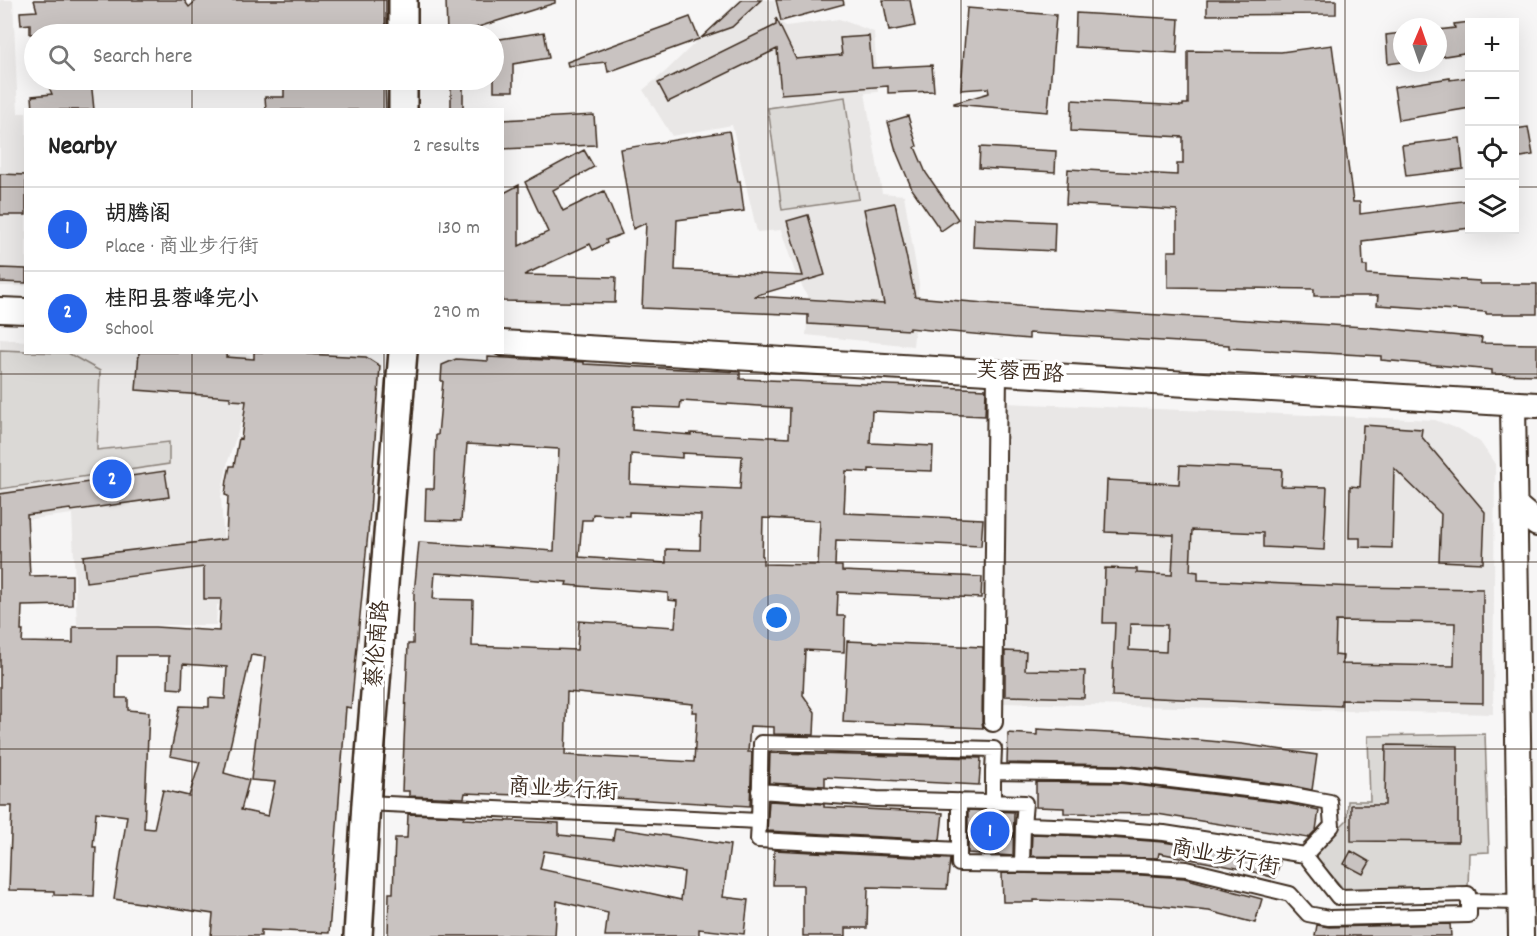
<!DOCTYPE html>
<meta charset="utf-8">
<style>
body{margin:0;font-family:Dekko,"LXGW WenKai TC",sans-serif;background:#f2f2f2;color:#222}
.controls{position:absolute;right:18px;top:18px;display:grid;overflow:hidden;border-radius:0px;box-shadow:0 6px 24px #0002}
.controls button{width:54px;height:54px;display:grid;place-items:center;padding:0;border:0;border-bottom:2px solid #e0e0e0;background:#fff;color:#222;font:30px sans-serif}
.compass{position:absolute;left:1393px;top:18px;width:54px;height:54px;border-radius:50%;background:#fff;box-shadow:0 6px 24px #0002;rotate:2deg}
.you{position:absolute;left:777px;top:618px;width:21px;height:21px;margin:-15px;border:4px solid #fff;border-radius:50%;background:#1a73e8;box-shadow:0 0 0 9px #1a73e833}
.badge{display:grid;place-items:center;width:39px;height:39px;border-radius:50%;background:#2563eb;color:#fff;font-size:20px;font-weight:700}
.pin{position:absolute;translate:-50% -50%;border:3px solid #fff;box-shadow:0 2px 6px #0006}
.list{margin:0;padding:0;list-style:none}
h2{display:flex;justify-content:space-between;align-items:center;height:78px;margin:0;padding:0 24px;font-size:26px}
h2 small{font-size:20px;font-weight:400;color:#767676}
.list li{display:grid;grid-template-columns:39px 1fr auto;gap:18px;align-items:center;box-sizing:border-box;height:84px;padding:0 24px;border-top:2px solid #e0e0e0}
.list b{display:block;font-size:22px;white-space:nowrap}
.list p{margin:0;font-size:20px;white-space:nowrap;color:#767676}
.list em{font-size:20px;font-style:normal;color:#767676}
.icon{flex:none;width:33px;height:33px;fill:none;stroke:currentColor;stroke-width:2;stroke-linecap:round;stroke-linejoin:round}
.map{position:relative;flex:none;width:1537px;height:936px;overflow:hidden}
.search{position:absolute;background:#fff;box-shadow:0 6px 24px #0002;left:24px;top:24px;width:480px;height:66px;display:flex;align-items:center;gap:15px;box-sizing:border-box;padding:0 21px;border-radius:33px;color:#767676;font-size:22px}
.panel{position:absolute;background:#fff;box-shadow:0 6px 24px #0002;left:24px;top:108px;width:480px;height:246px;border-radius:0px}
.map>svg:first-child{display:block}
.built{fill:#e9e7e6}
.green{fill:#dbd9d6;stroke:#8b827a;stroke-width:1.5}
.building{fill:#c9c3c1;stroke:#3b2a1e;stroke-width:1.5;fill-rule:evenodd}
.lines{fill:none;stroke-linecap:round;stroke-linejoin:round}
.pedestrian-casing{stroke:#3b2a1e;stroke-width:18}
.minor-casing{stroke:#3b2a1e;stroke-width:22}
.tertiary-casing{stroke:#3b2a1e;stroke-width:28}
.secondary-casing{stroke:#3b2a1e;stroke-width:32}
.pedestrian{stroke:#fff;stroke-width:14}
.minor{stroke:#fff;stroke-width:18}
.tertiary{stroke:#fff;stroke-width:24}
.secondary{stroke:#fff;stroke-width:27}
.grid{fill:none;stroke:#3b2a1e;stroke-width:1.5;stroke-opacity:0.55}
.labels{text-anchor:middle;dominant-baseline:central;stroke-width:6;stroke-linejoin:round;paint-order:stroke}
.street-label{font-size:22px;fill:#3b2a1e;stroke:#fff}
</style>
<div class="map">
<svg width="1537" height="936" viewBox="0 0 1537 936">
<rect width="100%" height="100%" fill="#f7f6f6"/>
<filter id="ink" filterUnits="userSpaceOnUse"><feTurbulence type="fractalNoise" baseFrequency=".0167" numOctaves="2"/><feDisplacementMap in="SourceGraphic" scale="12" xChannelSelector="R" yChannelSelector="G"/><feConvolveMatrix kernelMatrix="1 2 1 2 8 2 1 2 1" color-interpolation-filters="sRGB"/></filter>
<g filter="url(#ink)">
<path class="built" d="M0,0H13L18,113H26V286H0Z
M739,0H774L780,22L786,26L839,19L874,32L878,92L865,93L882,193L904,195L919,284L913,346L806,335L809,299L796,275L781,230L757,232L732,125L672,136L643,90L665,72Z
M0,339L25,341L26,352H232L250,355L247,405L228,461L221,497L225,563L222,604L217,605L216,625H77L72,514L0,523Z
M1005,403L1435,420L1461,430L1480,442L1495,464L1493,714L1000,703Z"/>
<path class="green" d="M845,97L859,199L782,210L768,108Z
M0,350L25,351L26,352L68,353L100,371L97,450L169,442V464L0,489Z
M1485,734L1489,852L1469,853L1468,888L1346,892L1313,854L1347,820L1348,801H1370L1368,736Z"/>
<path class="building" d="M34,0H184L189,7L197,0H386V34H366L367,31H321L323,34H30V24L21,25L20,12L37,11Z
M446,0H555V3L456,34H447Z
M742,0H761L732,27L701,38Z
M776,0H843L844,4L781,21Z
M883,0H910L915,26L889,31Z
M1207,0H1336V14L1207,15Z
M967,8L1056,15L1048,112L954,104V103L989,93L988,88L961,90Z
M1076,13L1179,19L1177,53L1075,47Z
M690,17L699,39L608,72L606,62L568,66L567,62Z
M776,18L796,59L842,55L840,38L869,36L872,68L932,65L934,91L888,93V86L781,94L777,49L668,102L658,83L776,25Z
M1470,22V52L1438,57V30L1455,28L1454,24Z
M544,32L549,58L513,64V91H494V40Z
M1402,33V62L1388,64L1386,35Z
M1332,45L1353,202H1360V214L1470,200V228L1362,241L1363,266H1367V274L1480,281V284H1537V314H1486V312L1377,305L1378,296H1314V289L1168,287V251H1177V210L1066,204L1068,169L1177,175V164H1183V137L1071,131L1072,100L1183,106V104H1188V51L1281,52Z
M1470,77V108L1399,120L1394,87L1450,78V80Z
M46,80H91L94,110H33L32,96L52,94Z
M284,80H385L386,110H266L265,97H284Z
M451,80H463V110H451Z
M594,115L596,145L502,149V120Z
M908,116L917,146L915,147L926,173L958,219L941,231L912,189L896,151L888,122Z
M1528,127L1533,155L1515,158V129Z
M729,131L738,182L740,181L744,211L677,220L675,270L803,276L787,221L808,215L825,275L754,296L884,304L864,209L895,203L915,297L1041,308L1365,327L1482,338L1481,343L1537,344V375L1492,374V370L1381,360V356L1229,348V345L1029,333V339L909,328V330L808,324V315L642,308L646,223L633,229L620,149Z
M1460,138L1463,169L1406,176L1402,145Z
M980,147L1056,151L1055,172L979,168Z
M584,150L594,167L553,190L563,211L604,191L622,234L606,240L607,243L593,250L590,244L524,275L616,277L615,303L502,301V194L519,185V246L548,232L525,182Z
M0,174L26,175V215H0Z
M974,218L1055,222L1054,251L973,247Z
M0,268L26,269V283L0,282Z
M139,352H227L226,357L254,359V352H307V354L366,357L380,366L370,512L351,708L346,707L329,933L261,930V936H211L213,914L114,899L127,816L96,812L93,847H96L94,896L54,895V891L9,890L12,806H0V494L62,485V486L165,471L169,497L71,511L70,509L27,515L30,576L72,575V605L22,606L21,631H23L22,642L73,643V627H155L219,631L221,599H204V567L86,582L83,556L226,539L228,496L225,495L227,480L230,466H234L239,438L241,439L246,401L230,400V397L136,390ZM251,655L265,657L251,780L275,782L268,816L241,810L249,780L224,773ZM117,656H169L168,688L182,689L183,664L227,667L225,699L209,698V707L180,706L170,756L200,762L189,796L163,790L154,829L144,828L149,712L128,710V698H116Z
M488,357L584,362V364L740,372V379L986,389L985,416L872,411L870,443L933,446L932,471L869,469V472L846,471L844,513L983,519L981,546L836,540L835,566H842V571L982,577L981,598L838,592L837,616H845L844,652L805,650L803,695L815,712L814,735L774,734V727L750,726L748,752H752L750,806L563,795V797L465,793L464,798L409,796V791H402L408,644H413L414,594L419,542L554,551L559,449L467,444L461,521L425,520L426,489H434L436,435H438L443,381H441L442,365L456,359L488,361ZM681,401L790,408L789,438L691,433V435L632,430L633,406L680,408ZM682,453L742,456L740,489L630,484L631,454L682,458ZM629,512L701,515L700,550L666,549V563L579,557L582,520H592L593,514L629,516ZM763,518L820,521L818,565L763,564V556H762ZM435,573L567,582L566,585L668,593V600L677,601L675,627L579,621L577,650L472,646L473,600L433,599ZM567,692L693,704L692,712H697L694,762L565,755Z
M1363,425L1422,429L1421,436L1485,512L1483,563L1439,561L1441,514L1394,468L1392,548L1360,547V538H1349L1350,486L1360,487Z
M1180,465L1282,469L1281,486L1327,487L1324,550L1263,547V533L1192,530L1190,571L1198,572V580L1356,587L1483,589V703L1341,700V706L1112,696L1115,623H1103L1105,568L1137,569V573L1172,575L1174,535L1105,532L1107,480L1179,484ZM1336,621L1455,623L1454,666L1342,664L1343,656L1335,655ZM1130,624L1167,625L1166,652L1129,650Z
M847,641L983,647L982,722L983,728L843,722Z
M1005,651L1026,652L1025,670L1085,671L1084,698L1005,696Z
M1037,729L1144,735L1242,744L1317,755L1312,790L1288,785L1121,765L1007,763L1008,733L1037,735Z
M1386,745L1458,746V842L1351,841V805H1385Z
M770,753L981,758L979,785L825,777V786L769,783Z
M1036,782L1119,783L1286,803L1319,810L1316,830L1308,838L1157,814L1064,813V808L1036,807Z
M769,801L824,804V807L943,813L940,840L767,831Z
M968,810L1014,812L1013,856L968,853Z
M408,814L464,816L463,819L559,823V835L613,840L615,828L730,845L723,897L748,900L744,934L699,929V936H605L608,913L557,901L555,936L508,935V936H388L389,893H393L395,838H407ZM544,851L684,872L681,900L540,869Z
M1032,834L1085,836L1163,842L1265,858L1280,862L1275,878L1247,870L1159,853L1158,858L1031,856Z
M774,850L950,859L947,889L868,887L867,928H846V936H803V885H773Z
M1351,851L1370,862L1363,874L1344,864Z
M1002,873L1141,875L1184,878L1262,899L1255,923L1209,911L1131,903L1034,900V902H1003Z
M1450,924L1451,936H1315L1317,925L1329,927Z"/>
<g class="lines">
<defs>
<path id="pedestrian" d="M759,791L877,799L1025,803L1023,825L1085,827L1164,833L1305,855L1338,897L1468,894L1469,901L1520,902
M959,801V864L1141,866L1187,869L1290,894L1308,914L1329,918L1469,915V901
M993,802V772
M366,803L759,821L758,840L959,850
M759,821L761,743L994,749L993,772L1120,774L1287,794L1330,802L1332,826L1305,855
M1022,864L1023,825"/>
<path id="minor" d="M993,722L997,373"/>
<path id="tertiary" d="M0,310L26,311
M502,343L1537,405
M1513,404L1521,936
M1515,505L1537,524"/>
<path id="secondary" d="M403,0V34
M403,80V110
M358,936L366,803L403,352"/>
</defs>
<use href="#pedestrian" class="pedestrian-casing"/>
<use href="#minor" class="minor-casing"/>
<use href="#tertiary" class="tertiary-casing"/>
<use href="#secondary" class="secondary-casing"/>
<use href="#pedestrian" class="pedestrian"/>
<use href="#minor" class="minor"/>
<use href="#tertiary" class="tertiary"/>
<use href="#secondary" class="secondary"/>
</g>
</g>
<path class="grid" d="M192,0V34M384,0V34M576,0V936M768,0V936M961,0V936M1153,0V936M1345,0V936M192,80V110M384,80V110M0,187H26M502,187H1470M1514,187H1537M192,352V936M384,352V936M0,374H1537M0,562H1537M0,749H1537"/>
<g class="labels">
<g class="street-label">
<text transform="translate(1020 374) rotate(3)">芙蓉西路</text>
<text transform="translate(379 644) rotate(-85)">蔡伦南路</text>
<text transform="translate(563 791) rotate(3)">商业步行街</text>
<text transform="translate(1225 859) rotate(11)">商业步行街</text>
</g>
</g>
</svg>
<div class="controls">
<button>+</button>
<button>−</button>
<button><svg class="icon" aria-label="locate" viewBox="0 0 24 24"><circle cx="12" cy="12" r="6"/><path d="M12 2v4M12 18v4M2 12h4M18 12h4"/></svg></button>
<button><svg class="icon" aria-label="layers" viewBox="0 0 24 24"><path d="M12 4l9 5-9 5-9-5zM3 14l9 5 9-5"/></svg></button>
</div>
<svg class="compass" viewBox="-18 -18 36 36"><path d="M0-13l5 13h-10z" fill="#e53935"/><path d="M0 13l5-13h-10z" fill="#767676"/></svg>
<div class="you"></div>
<div class="pin badge" style="left:990px;top:831px">1</div>
<div class="pin badge" style="left:112px;top:479px">2</div>
<div class="search"><svg class="icon" aria-label="search" viewBox="0 0 24 24"><circle cx="10" cy="10" r="6"/><path d="M15 15l6 6"/></svg>Search here</div>
<section class="panel">
<h2>Nearby<small>2 results</small></h2>
<ul class="list">
<li><span class="badge">1</span><div><b>胡腾阁</b><p>Place · 商业步行街</p></div><em>130 m</em></li>
<li><span class="badge">2</span><div><b>桂阳县蓉峰完小</b><p>School</p></div><em>290 m</em></li>
</ul>
</section>
</div>
